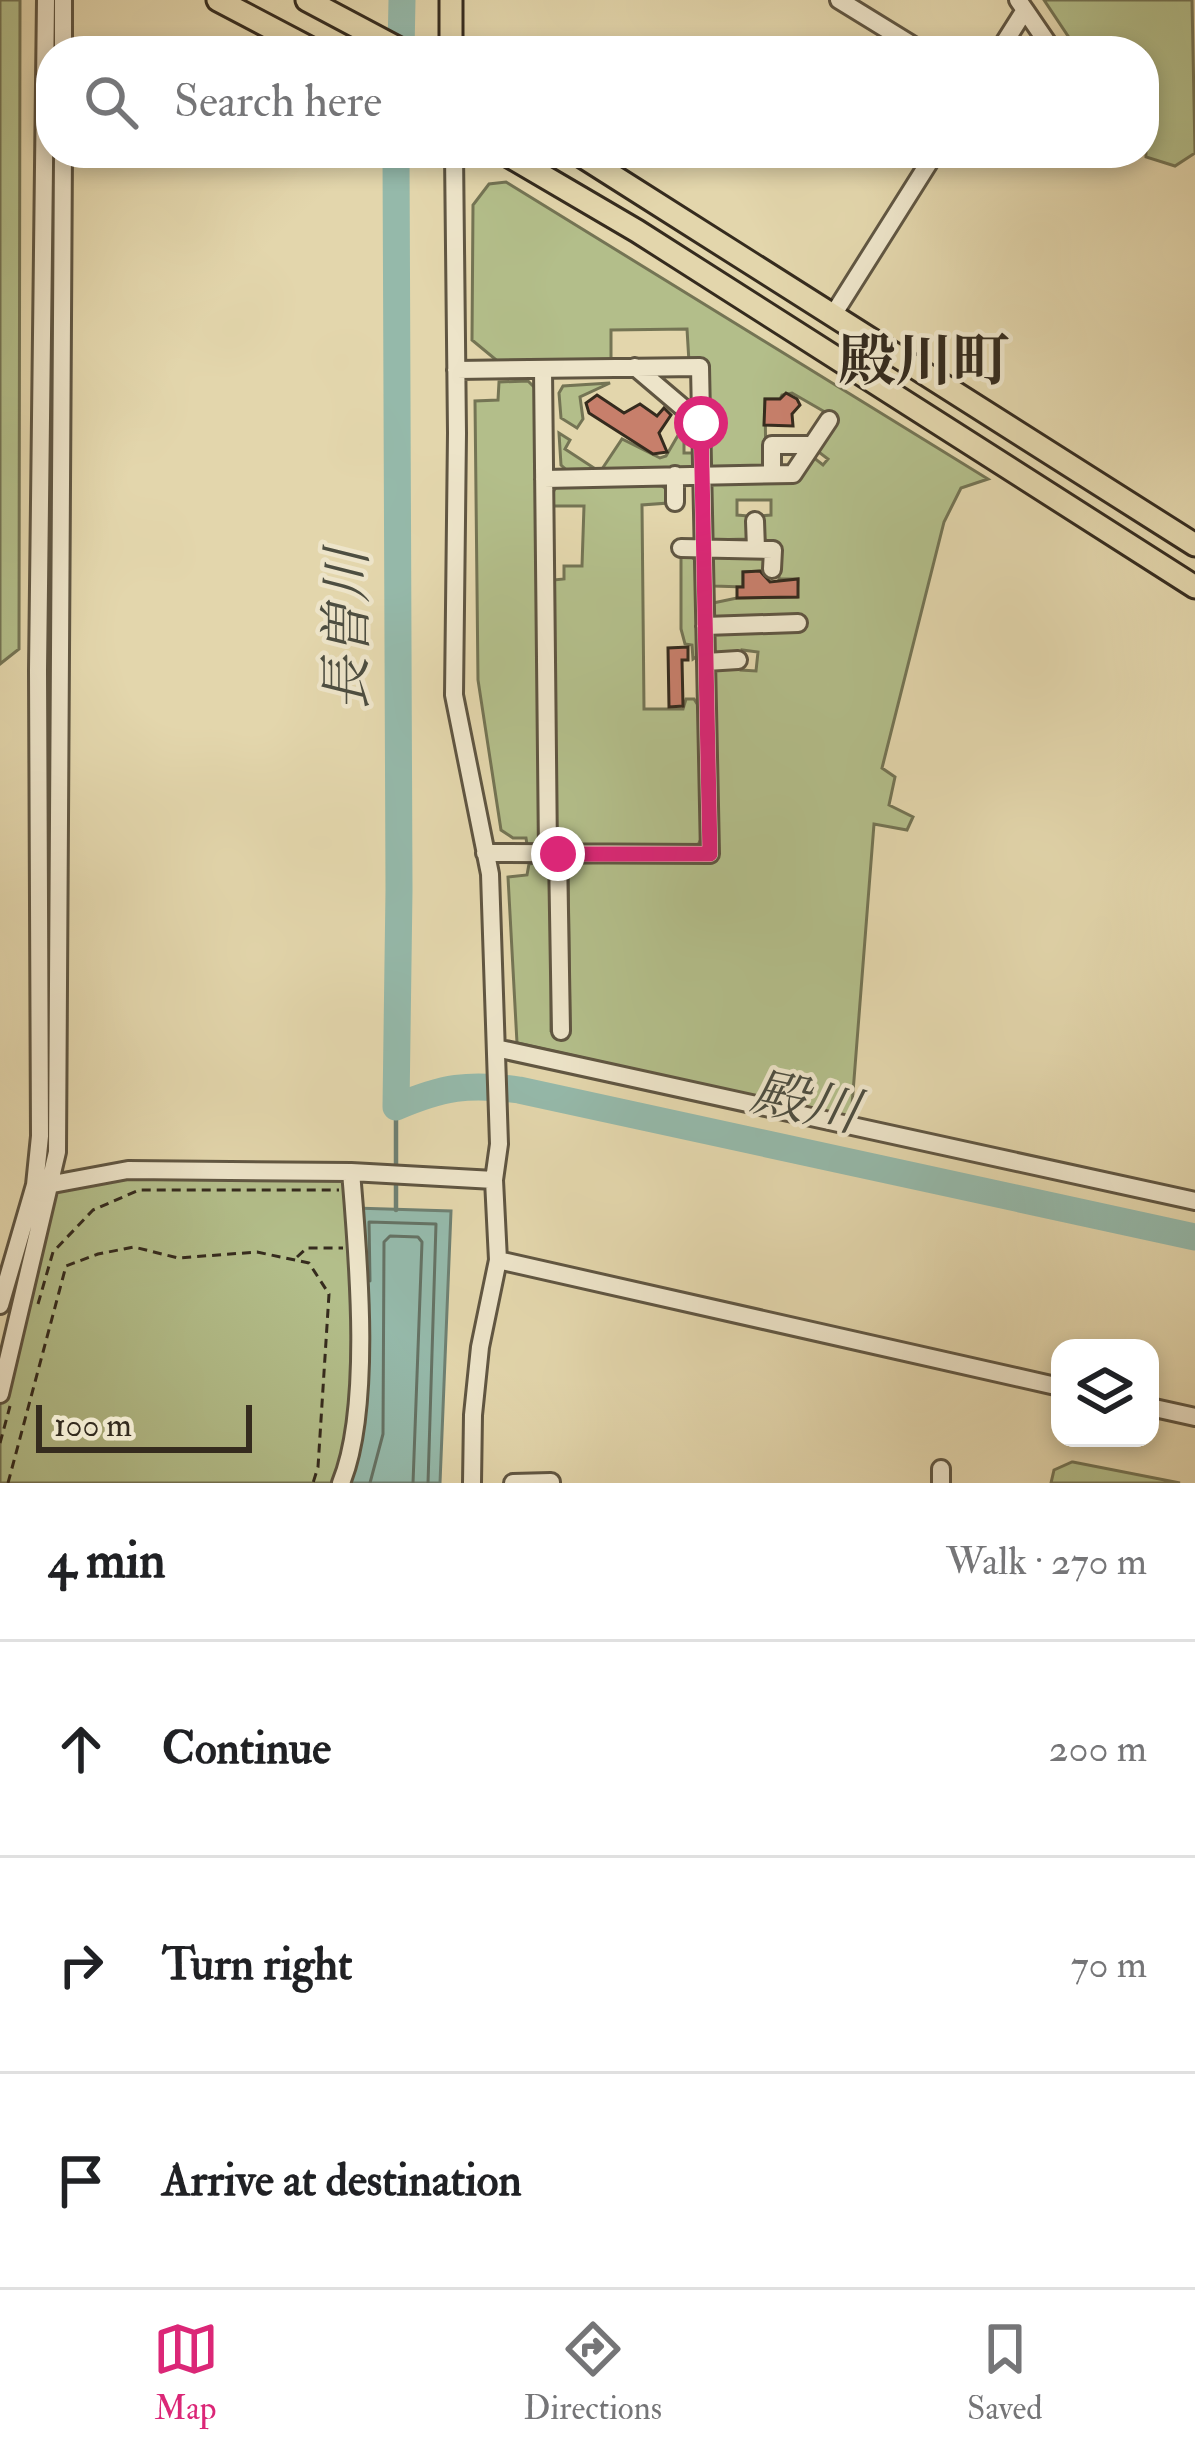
<!DOCTYPE html>
<meta charset="utf-8">
<style>
body{margin:0;font-family:"IM FELL Double Pica","Noto Serif JP",serif;background:#f2f2f2;color:#202124}
.controls{position:absolute;right:36px;bottom:36px;display:grid;overflow:hidden;border-radius:24px;box-shadow:0 6px 18px #0003}
.controls button{width:108px;height:108px;display:grid;place-items:center;padding:0;border:0;border-bottom:3px solid #e0e0e0;background:#fff;color:#202124;font:60px sans-serif}
.scale{position:absolute;left:36px;bottom:30px;width:216px;box-sizing:border-box;padding-left:12px;border:6px solid #352b1e;border-top:0;font-size:33px;line-height:42px;white-space:nowrap;color:#352b1e;-webkit-text-stroke:9px #ede4c9;paint-order:stroke}
.stop{position:absolute;width:36px;height:36px;margin:-27px;border:9px solid #db2777;border-radius:50%;background:#fff}
.stop.end{background:#db2777;border-color:#fff;box-shadow:0 3px 12px #0008}
.list{margin:0;padding:0;list-style:none}
h2{display:flex;justify-content:space-between;align-items:center;height:156px;margin:0;padding:0 48px;font-size:51px}
h2 small{font-size:39px;font-weight:400;color:#757577}
.list li{display:grid;grid-template-columns:78px 1fr auto;gap:36px;align-items:center;box-sizing:border-box;height:216px;padding:0 48px;border-top:3px solid #e0e0e0}
.list b{display:block;font-size:45px;white-space:nowrap}
.list em{font-size:39px;font-style:normal;color:#757577}
.icon{flex:none;width:66px;height:66px;fill:none;stroke:currentColor;stroke-width:2;stroke-linecap:round;stroke-linejoin:round}
.map{position:relative;flex:none;width:1195px;height:1483px;overflow:hidden}
.search{position:absolute;background:#fff;box-shadow:0 6px 18px #0003;left:36px;right:36px;top:36px;height:132px;display:flex;align-items:center;gap:30px;box-sizing:border-box;padding:0 42px;border-radius:48px;color:#757577;font-size:45px}
.sheet{height:804px;background:#fff}
nav{display:flex;justify-content:space-around;align-items:center;box-sizing:border-box;height:168px;border-top:3px solid #e0e0e0;background:#fff;font-size:33px;color:#757577}
nav a{display:grid;justify-items:center;gap:6px}
nav .on{color:#db2777}
.map>svg:first-child{display:block}
.green{fill:#b3be8a;stroke:#747454;stroke-width:3}
.water{fill:#95b9aa;stroke:#6f8072;stroke-width:3}
.lines{fill:none;stroke-linecap:round;stroke-linejoin:round}
.shore{stroke:#657264;stroke-width:3}
.stream{stroke:#6f8072;stroke-width:4.5}
.river{stroke:#95b9aa;stroke-width:27}
.building{fill:#c77f6b;stroke:#352b1e;stroke-width:3}
.minor-casing{stroke:#605642;stroke-width:22}
.major-casing{stroke:#352b1e;stroke-width:27}
.path{stroke:#352b1e;stroke-width:3;stroke-dasharray:9 6;stroke-linecap:butt}
.minor{stroke:#ede4c9;stroke-width:16}
.major{stroke:#e3d6ac;stroke-width:21}
.route{stroke:#db2777;stroke-width:15}
.labels{text-anchor:middle;dominant-baseline:central;stroke-width:9;stroke-linejoin:round;paint-order:stroke}
.water-label{font-size:54px;font-style:italic;fill:#4d4e41;stroke:#ede4c9}
.quarter-label{font-size:57px;font-weight:bold;fill:#352b1e;stroke:#ede4c9}
</style>
<div class="map">
<svg width="1195" height="1483" viewBox="0 0 1195 1483">
<rect width="100%" height="100%" fill="#e3d6ac"/>
<filter id="stains"><feTurbulence type="fractalNoise" baseFrequency=".00167" numOctaves="4"/><feColorMatrix values="0 0 0 0 .2 0 0 0 0 .09 0 0 0 0 .02 0 0 0 .5 -.17"/></filter>
<radialGradient id="worn" r=".72"><stop offset=".6" stop-color="#630" stop-opacity="0"/><stop offset="1" stop-color="#630" stop-opacity=".3"/></radialGradient>
<path class="green" d="M0,0H20L19,649L0,664Z
M1044,0H1192L1195,153L1175,166L1146,157L1144,51H1078Z
M506,182L988,479L961,488L944,522L882,768L895,777L889,805L913,817L907,830L874,824L851,1118L517,1043L508,877L527,875L529,864L542,862L552,870L551,1031L560,1037L570,1033L568,863L716,860L710,674L716,667L741,665V670L756,671L758,652L742,650L741,655L717,657L710,641L721,619L713,616V603L737,598L797,597L798,579H779V544L762,539L759,516L771,515V500H737V515L750,516L747,539L712,540L710,486L718,481L796,479L813,457L823,465L828,459L816,450L837,419L792,393L782,395L780,399H765L766,472L712,469L709,462L706,366L689,362L687,329L611,330V364H501L472,340L473,205L489,184Z
M528,381L538,391L541,846L528,851L526,838H513L501,830L478,680L475,401L498,400L499,382Z
M610,383L580,397L583,419L577,428L561,418L559,393L563,386Z
M690,423L696,430L697,439H684V453H696V462L686,472L570,473L561,465L559,433L570,440L565,449L600,472L622,439L660,458L666,456L684,425Z
M659,483L668,491V503L642,505L644,709H683L686,699H694L701,710L702,837L697,847L559,848L555,844L553,580L564,579V566H582L584,506H552L551,496L556,487Z
M716,554L764,557L765,571L743,572V587L714,586L709,580L711,558Z
M689,555L698,562L699,655L693,659L692,645L685,644L681,629V556Z
M128,1170L351,1172L356,1433L341,1483H0V1381L50,1188Z
M1072,1462H1073L1180,1483H1051L1054,1470Z"/>
<path class="water" d="M354,1208L451,1211L440,1483H341L356,1433Z"/>
<g class="lines">
<path class="shore" d="M370,1281L369,1222L436,1224L428,1483
M370,1483L383,1434L384,1242L390,1236L418,1237L422,1242L413,1483"/>
<path class="stream" d="M396,1107V1168
M396,1179V1210"/>
<path class="river" d="M401,51L402,0
M396,153L399,890L396,1107C443,1087 468,1083 519,1090L1195,1237"/>
</g>
<path class="building" d="M786,393L797,399L800,405L792,414L793,426L764,425L765,399H780Z
M597,395L624,413L640,404L657,416L664,408L671,415L659,433L667,452L653,454L589,413L586,403Z
M760,571L770,582L798,579V597L737,598V587H743V572Z
M688,647V660H682L683,706L669,707L668,648Z"/>
<g class="lines">
<defs>
<path id="minor" d="M839,0L922,51
M1025,10L1053,51
M63,51V0
M999,51L1025,10L1018,0
M454,153L457,433L454,695L490,874L499,1144L494,1180L498,1260L480,1347L473,1415L472,1483
M833,315L935,153
M635,367L701,423
M543,369L548,853
M456,370L700,367L710,854L485,853
M772,474V445H812
M544,479L793,474L829,420
M675,502V475
M755,521L756,549
M681,548L773,550L772,569
M705,626L798,623
M706,662L738,660
M558,853L561,1031
M496,1048L1195,1201
M42,1186L128,1170L351,1172L494,1180
M498,1260L1060,1387
M0,1305L35,1185L40,1136L38,670L46,0
M0,1394L57,1152L63,153
M1150,1407L1195,1417
M941,1469V1483
M341,1483C372,1408 358,1255 351,1172
M513,1483L551,1482"/>
<path id="major" d="M218,0L315,51
M307,0L403,51
M451,0V51
M504,153L637,231L1195,587
M577,153L1195,545"/>
</defs>
<use href="#minor" class="minor-casing"/>
<use href="#major" class="major-casing"/>
<path class="path" d="M297,1257L307,1248H343
M38,1304L53,1252L93,1210L139,1190H339
M0,1443L10,1406
M8,1483L66,1266L98,1254L134,1247L178,1258L257,1252L309,1263L329,1294L318,1467L313,1483"/>
<use href="#minor" class="minor"/>
<use href="#major" class="major"/>
</g>
<g class="lines">
<path class="route" d="M558,854H710L701,423"/>
</g>
<g class="labels">
<g class="water-label">
<text transform="translate(348 630) rotate(-90)">長曽川</text>
<text transform="translate(805 1103) rotate(12)">殿川</text>
</g>
<g class="quarter-label">
<text x="924" y="362">殿川町</text>
</g>
</g>
<rect width="100%" height="100%" filter="url(#stains)"/>
<rect width="100%" height="100%" fill="url(#worn)"/>
</svg>
<div class="controls">
<button><svg class="icon" aria-label="layers" viewBox="0 0 24 24"><path d="M12 4l9 5-9 5-9-5zM3 14l9 5 9-5"/></svg></button>
</div>
<div class="scale">100 m</div>
<div class="stop" style="left:701px;top:423px"></div>
<div class="stop end" style="left:558px;top:854px"></div>
<div class="search"><svg class="icon" aria-label="search" viewBox="0 0 24 24"><circle cx="10" cy="10" r="6"/><path d="M15 15l6 6"/></svg>Search here</div>
</div>
<section class="sheet">
<h2>4 min<small>Walk · 270 m</small></h2>
<ul class="list">
<li><svg class="icon" aria-label="ahead" viewBox="0 0 24 24"><path d="M12 20V5M6 11l6-6 6 6"/></svg><div><b>Continue</b></div><em>200 m</em></li>
<li><svg class="icon" aria-label="right" viewBox="0 0 24 24"><path d="M7 20v-9h11M14 6l5 5-5 5"/></svg><div><b>Turn right</b></div><em>70 m</em></li>
<li><svg class="icon" aria-label="arrive" viewBox="0 0 24 24"><path d="M6 21V4h12l-3 4 3 4H6"/></svg><div><b>Arrive at destination</b></div></li>
</ul>
</section>
<nav>
<a class="on"><svg class="icon" aria-label="map" viewBox="0 0 24 24"><path d="M3 6l6-2 6 2 6-2v14l-6 2-6-2-6 2zM9 4v14M15 6v14"/></svg>Map</a>
<a><svg class="icon" aria-label="directions" viewBox="0 0 24 24"><path d="M12 3l9 9-9 9-9-9zM9 14v-3h6M13 9l2 2-2 2"/></svg>Directions</a>
<a><svg class="icon" aria-label="saved" viewBox="0 0 24 24"><path d="M7 4h10v16l-5-4-5 4z"/></svg>Saved</a>
</nav>
